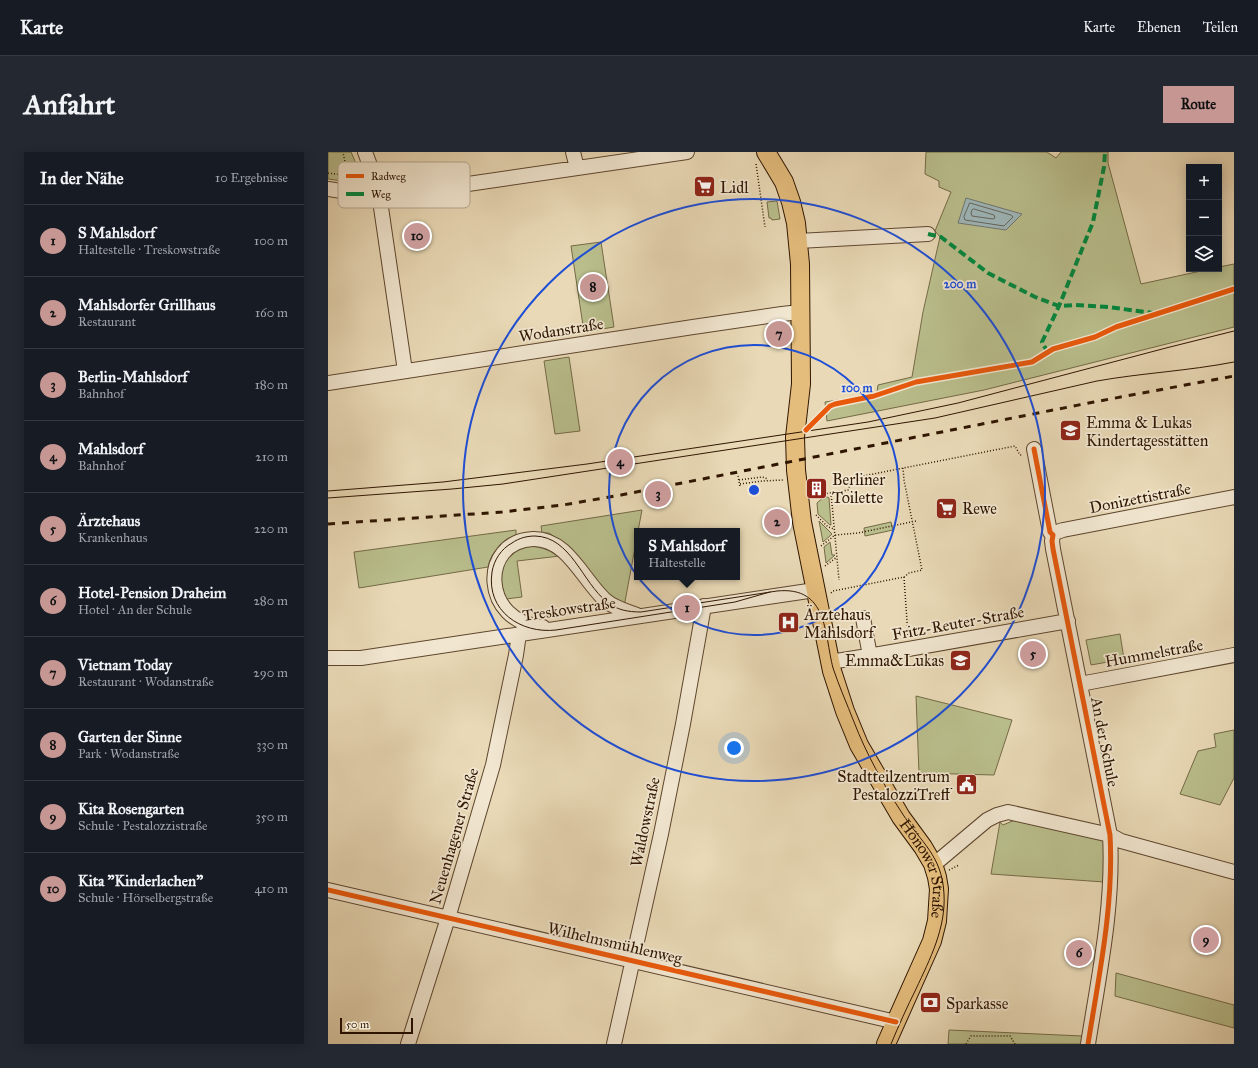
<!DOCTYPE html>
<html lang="de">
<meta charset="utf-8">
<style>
body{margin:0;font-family:"IM FELL Great Primer",serif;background:#242831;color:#f1f3f6}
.controls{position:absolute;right:12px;top:12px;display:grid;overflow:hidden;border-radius:0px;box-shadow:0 2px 10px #0003}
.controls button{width:36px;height:36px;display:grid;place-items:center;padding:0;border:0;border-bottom:1px solid #363941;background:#171b24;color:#f1f3f6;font:20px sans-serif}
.scale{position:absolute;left:12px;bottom:10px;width:73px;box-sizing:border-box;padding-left:4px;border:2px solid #2f1500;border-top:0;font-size:11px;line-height:14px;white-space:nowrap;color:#2f1500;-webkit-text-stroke:3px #f1e6d0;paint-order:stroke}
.you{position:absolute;left:406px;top:596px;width:14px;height:14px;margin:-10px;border:3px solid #fff;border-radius:50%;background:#1a73e8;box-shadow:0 0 0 6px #1a73e833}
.badge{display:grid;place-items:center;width:26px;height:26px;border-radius:50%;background:#c59692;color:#111;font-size:13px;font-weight:700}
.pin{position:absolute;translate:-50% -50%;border:2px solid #fff;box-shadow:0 1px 4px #0006}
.popup{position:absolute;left:306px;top:376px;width:106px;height:52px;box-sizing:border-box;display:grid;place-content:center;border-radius:0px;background:#171b24;filter:drop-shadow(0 1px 3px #0005);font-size:13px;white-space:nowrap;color:#9ea1a6}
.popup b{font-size:15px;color:#f1f3f6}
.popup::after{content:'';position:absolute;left:50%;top:100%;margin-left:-8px;border:8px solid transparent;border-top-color:#171b24}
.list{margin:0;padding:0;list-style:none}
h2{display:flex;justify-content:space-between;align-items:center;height:52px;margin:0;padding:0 16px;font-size:17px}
h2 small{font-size:13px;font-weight:400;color:#9ea1a6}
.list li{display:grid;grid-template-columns:26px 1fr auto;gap:12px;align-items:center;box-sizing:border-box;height:72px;padding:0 16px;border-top:1px solid #363941}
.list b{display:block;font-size:15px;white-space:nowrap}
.list p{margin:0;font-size:13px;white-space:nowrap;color:#9ea1a6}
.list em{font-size:13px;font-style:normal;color:#9ea1a6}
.icon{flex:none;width:22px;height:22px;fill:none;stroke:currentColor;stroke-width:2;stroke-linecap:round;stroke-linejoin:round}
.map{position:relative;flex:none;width:906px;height:892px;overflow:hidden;border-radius:0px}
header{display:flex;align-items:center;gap:24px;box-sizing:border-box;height:56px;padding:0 20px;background:#171b24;border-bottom:1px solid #363941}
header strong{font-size:19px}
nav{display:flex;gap:22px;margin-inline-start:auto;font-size:14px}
.intro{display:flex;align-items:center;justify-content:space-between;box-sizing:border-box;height:96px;padding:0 24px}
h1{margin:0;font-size:28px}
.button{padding:10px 18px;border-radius:0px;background:#c59692;color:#111;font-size:14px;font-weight:700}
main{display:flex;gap:24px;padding:0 24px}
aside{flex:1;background:#171b24;border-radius:0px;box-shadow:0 2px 10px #0003}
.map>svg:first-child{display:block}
.green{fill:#b9be8c;stroke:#746a46}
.water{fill:#9eb7ba;stroke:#727670}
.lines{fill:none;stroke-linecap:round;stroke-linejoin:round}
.shore{stroke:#66665d;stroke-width:1}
.minor-casing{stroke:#5e462e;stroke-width:16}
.major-casing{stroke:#2f1500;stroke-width:20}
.path{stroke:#2f1500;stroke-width:1.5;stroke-dasharray:1 2;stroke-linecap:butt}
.minor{stroke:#f1e6d0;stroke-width:14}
.major{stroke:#e4bc7b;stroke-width:18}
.tram{stroke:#2f1500;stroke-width:1}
.rail{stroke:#2f1500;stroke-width:3;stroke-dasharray:7 7;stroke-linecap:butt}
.quiet{stroke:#00873e;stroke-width:4;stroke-dasharray:8 4;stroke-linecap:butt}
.cycleway-casing{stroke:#f1e6d0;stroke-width:8}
.cycleway{stroke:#e8590c;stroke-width:5}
.ring{fill:none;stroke:#1d4ed8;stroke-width:2}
.labels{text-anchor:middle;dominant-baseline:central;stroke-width:3.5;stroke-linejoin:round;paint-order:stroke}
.poi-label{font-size:16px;fill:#2f1500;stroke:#f1e6d0;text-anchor:start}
.street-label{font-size:16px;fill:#2f1500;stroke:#f1e6d0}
.key{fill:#f1e6d0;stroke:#b7a792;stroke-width:1}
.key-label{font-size:11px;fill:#2f1500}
.centre{fill:#1d4ed8;stroke:#f1e6d0;stroke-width:2}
.ring-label{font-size:12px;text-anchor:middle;font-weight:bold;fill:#1d4ed8;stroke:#f1e6d0;stroke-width:3.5;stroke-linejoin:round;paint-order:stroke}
</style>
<header>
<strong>Karte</strong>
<nav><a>Karte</a><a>Ebenen</a><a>Teilen</a></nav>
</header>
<div class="intro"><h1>Anfahrt</h1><a class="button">Route</a></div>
<main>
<aside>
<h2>In der Nähe<small>10 Ergebnisse</small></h2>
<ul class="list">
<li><span class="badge">1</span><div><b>S Mahlsdorf</b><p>Haltestelle · Treskowstraße</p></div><em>100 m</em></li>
<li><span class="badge">2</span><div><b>Mahlsdorfer Grillhaus</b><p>Restaurant</p></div><em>160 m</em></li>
<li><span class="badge">3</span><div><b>Berlin-Mahlsdorf</b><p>Bahnhof</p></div><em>180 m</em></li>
<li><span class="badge">4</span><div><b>Mahlsdorf</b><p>Bahnhof</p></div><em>210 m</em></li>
<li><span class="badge">5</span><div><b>Ärztehaus</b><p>Krankenhaus</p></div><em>220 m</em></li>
<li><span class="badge">6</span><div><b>Hotel-Pension Draheim</b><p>Hotel · An der Schule</p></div><em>280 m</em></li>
<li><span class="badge">7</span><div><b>Vietnam Today</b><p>Restaurant · Wodanstraße</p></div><em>290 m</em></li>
<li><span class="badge">8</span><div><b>Garten der Sinne</b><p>Park · Wodanstraße</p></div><em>330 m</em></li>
<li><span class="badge">9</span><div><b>Kita Rosengarten</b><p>Schule · Pestalozzistraße</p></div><em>350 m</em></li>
<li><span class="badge">10</span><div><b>Kita &quot;Kinderlachen&quot;</b><p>Schule · Hörselbergstraße</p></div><em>410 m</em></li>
</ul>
</aside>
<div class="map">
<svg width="906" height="892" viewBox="0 0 906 892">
<rect width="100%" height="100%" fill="#e9d9b6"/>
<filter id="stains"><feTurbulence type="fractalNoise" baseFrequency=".005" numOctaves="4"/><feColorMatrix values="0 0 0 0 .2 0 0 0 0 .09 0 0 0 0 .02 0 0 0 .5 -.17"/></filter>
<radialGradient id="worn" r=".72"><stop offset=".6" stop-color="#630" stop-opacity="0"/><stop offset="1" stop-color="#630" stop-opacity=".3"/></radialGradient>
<path class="green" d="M0,0H23L37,32L0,27Z
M598,0H719L728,6L733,0H780V11L813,132L882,117H891V115L906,112V175L656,238L499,269L497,250L537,244L549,240L550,233L584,225L595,160L612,85L607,79L623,40L611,35V29L597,22Z
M449,49L452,67L444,68L443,66H441L439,50Z
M273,90L286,175L256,180L243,94Z
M241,205L252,279L227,282L216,209Z
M497,344L501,346L503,373H502L490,362L489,351Z
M314,358L310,379H309V385L296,455L287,451L242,396L221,381H214L213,374Z
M491,369L504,382L495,390Z
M563,370L565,378L537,384L536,376Z
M188,378V383C175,390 163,399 160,415L31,436L26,400Z
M502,390L504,403H507L498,411L496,395Z
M201,394C213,395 221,398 232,404L189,409L194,445L178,447C168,421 172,403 201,394Z
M792,482L796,507L763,513L758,488Z
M588,544L684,568L666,623L591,621Z
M906,578V626L892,653L852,642L870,599L888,595L886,582Z
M687,668L777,685L776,730L663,722L672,670L675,673Z
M788,821L906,853V876L787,844Z
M621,878L754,884V892H620Z"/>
<path class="water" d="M638,46L694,62L678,78L630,71Z"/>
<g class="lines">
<path class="shore" d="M642,51L683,63L685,65L676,74L637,68L636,65Z
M646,57L666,63L667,66L665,67L644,64L643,61L644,58Z"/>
<defs>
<path id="minor" d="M37,0L50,35L77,219
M245,0L249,16
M0,37L51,45L359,0
M470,89L600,82
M0,231L365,175L454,162L472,160
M706,297L722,380L725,383L724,389L725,397L782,683C786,753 771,823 760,892
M725,383L729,380L735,378L906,345
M535,466L542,504
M215,475C153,471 151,389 205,387C239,386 255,428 277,448C286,456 298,459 309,463
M0,506H33L487,438
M502,510L546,503L740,469
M752,532L906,503
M605,712L609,710L659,668L669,663L680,660L782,683L793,689L906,720
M0,738L568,870
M80,892L120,766L165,613L188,503L191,482
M286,892L333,682L355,572L376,454"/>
<g id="major">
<path id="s1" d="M438,0L456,30L463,50L468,71L472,112L473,232L467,285L468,318L474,370L504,519L517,559L531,593L573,665L595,695L605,712L609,725L611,737L609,769L604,789L558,892"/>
</g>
</defs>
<use href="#minor" class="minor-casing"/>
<use href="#major" class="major-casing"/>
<path class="path" d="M428,12L437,75
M0,21L15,23L14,27
M15,23L17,21L18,14L15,1
M410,324L412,335
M411,328L434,325L440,327
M412,332L434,329L455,328
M484,341L496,342L520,338L525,326L687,294L692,303H695
M503,341L511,428
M488,363L500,375L506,377
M493,394L507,383L530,381L588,369
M497,414L509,405
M576,425L580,484
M503,441L505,439L576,425L581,421L594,418L576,328L575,316
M621,718L631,713
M638,892L643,884H682L687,892"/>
<use href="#minor" class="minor"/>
<use href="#major" class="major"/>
<path class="tram" d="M0,339L115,330L259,312L540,270L630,251L838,196L906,179
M0,346L124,337L175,332L607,266L769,229C814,221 860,219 906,210
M442,440L407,450L228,478C193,482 158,459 164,420C166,408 173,397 184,391C191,386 199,384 207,384C243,385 254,430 279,450C289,458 300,460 313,460L449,439C500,434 496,481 505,516C511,534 519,552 526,570C538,601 555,632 574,661C593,691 614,703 616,742C618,776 602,807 588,837C579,855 571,873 563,892"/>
<path class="rail" d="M0,372L174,360L235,353L293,343L766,250L906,224"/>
<path class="quiet" d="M600,82L613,85L660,121L707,145L731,154L747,153L780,155L825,161
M720,201L714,190L731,154L765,70L776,15L777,0"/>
<defs>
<path id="cycleway" d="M478,278L502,254L507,252L546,244L588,230L704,210L725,197L767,185L788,175L906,137
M706,297L722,380L725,383L724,389L725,397L782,683C786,753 771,823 760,892
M0,738L568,870"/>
</defs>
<use href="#cycleway" class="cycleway-casing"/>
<use href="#cycleway" class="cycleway"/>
</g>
<g class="ring">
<circle cx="426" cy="338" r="145"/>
<circle cx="426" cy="338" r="291"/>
</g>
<defs>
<symbol id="supermarket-square" viewBox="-11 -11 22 22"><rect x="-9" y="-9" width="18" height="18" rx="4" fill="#8f2418" stroke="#f1e6d0"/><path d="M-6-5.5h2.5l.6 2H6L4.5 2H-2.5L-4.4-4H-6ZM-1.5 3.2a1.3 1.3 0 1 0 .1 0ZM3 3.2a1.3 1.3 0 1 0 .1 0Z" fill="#fff"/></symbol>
<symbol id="school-square" viewBox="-11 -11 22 22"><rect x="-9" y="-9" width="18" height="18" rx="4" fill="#8f2418" stroke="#f1e6d0"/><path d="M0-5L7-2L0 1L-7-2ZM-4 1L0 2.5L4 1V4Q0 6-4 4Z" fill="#fff"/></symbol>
<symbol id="building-square" viewBox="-11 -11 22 22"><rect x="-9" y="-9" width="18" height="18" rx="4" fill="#8f2418" stroke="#f1e6d0"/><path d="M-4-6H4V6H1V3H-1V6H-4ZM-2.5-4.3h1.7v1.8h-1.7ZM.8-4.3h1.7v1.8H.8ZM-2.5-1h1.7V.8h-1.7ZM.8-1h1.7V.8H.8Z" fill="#fff"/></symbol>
<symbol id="hospital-square" viewBox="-11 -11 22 22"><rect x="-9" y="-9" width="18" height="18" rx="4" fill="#8f2418" stroke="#f1e6d0"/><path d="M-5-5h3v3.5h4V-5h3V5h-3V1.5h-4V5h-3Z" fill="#fff"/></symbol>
<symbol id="civic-square" viewBox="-11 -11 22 22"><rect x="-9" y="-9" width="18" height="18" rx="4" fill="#8f2418" stroke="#f1e6d0"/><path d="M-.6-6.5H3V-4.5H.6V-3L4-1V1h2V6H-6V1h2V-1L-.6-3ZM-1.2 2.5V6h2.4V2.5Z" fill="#fff"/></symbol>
<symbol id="bank-square" viewBox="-11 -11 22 22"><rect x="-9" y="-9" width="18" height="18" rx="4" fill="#8f2418" stroke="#f1e6d0"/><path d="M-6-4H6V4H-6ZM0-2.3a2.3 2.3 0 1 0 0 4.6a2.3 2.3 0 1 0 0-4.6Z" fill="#fff"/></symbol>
</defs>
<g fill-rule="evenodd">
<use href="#supermarket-square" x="364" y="22" width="25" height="25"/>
<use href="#school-square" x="730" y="266" width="25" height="25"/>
<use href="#building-square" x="476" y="324" width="25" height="25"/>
<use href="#supermarket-square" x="606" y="344" width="25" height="25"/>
<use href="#hospital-square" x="448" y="458" width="25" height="25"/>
<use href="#school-square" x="620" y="496" width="25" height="25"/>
<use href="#civic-square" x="626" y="620" width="25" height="25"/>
<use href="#bank-square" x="590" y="838" width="25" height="25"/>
</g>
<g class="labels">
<g class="poi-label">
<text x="392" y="35">Lidl</text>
<text x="758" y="270">Emma &amp; Lukas<tspan x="758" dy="18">Kindertagesstätten</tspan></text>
<text x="504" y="327">Berliner<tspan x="504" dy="18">Toilette</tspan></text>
<text x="634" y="356">Rewe</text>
<text x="476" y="462">Ärztehaus<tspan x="476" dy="18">Mahlsdorf</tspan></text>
<text x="616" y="508" text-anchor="end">Emma&amp;Lukas</text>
<text x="622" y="624" text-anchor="end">Stadtteilzentrum<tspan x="622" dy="18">PestalozziTreff</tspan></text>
<text x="618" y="851">Sparkasse</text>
</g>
<g class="street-label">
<text transform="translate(233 178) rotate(-9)">Wodanstraße</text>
<text transform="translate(812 346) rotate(-11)">Donizettistraße</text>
<text transform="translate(241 457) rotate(-8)">Treskowstraße</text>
<text transform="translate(630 471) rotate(-10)">Fritz-Reuter-Straße</text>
<text transform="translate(826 501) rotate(-10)">Hummelstraße</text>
<text transform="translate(777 590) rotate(79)">An der Schule</text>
<text transform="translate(317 670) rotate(-78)">Waldowstraße</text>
<text transform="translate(126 684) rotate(-74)">Neuenhagener Straße</text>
<text stroke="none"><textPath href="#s1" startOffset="750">Hönower Straße</textPath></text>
<text transform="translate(287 791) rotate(13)">Wilhelmsmühlenweg</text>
</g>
</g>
<rect x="10" y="10" width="132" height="46" rx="6" class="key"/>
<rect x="18" y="22" width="18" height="4" fill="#e8590c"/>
<rect x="18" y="40" width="18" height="4" fill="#00873e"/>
<g class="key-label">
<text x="43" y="28">Radweg</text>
<text x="43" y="46">Weg</text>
</g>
<circle cx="426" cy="338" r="6" class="centre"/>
<g class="ring-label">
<text x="632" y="136">200 m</text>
<text x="529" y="240">100 m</text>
</g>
<rect width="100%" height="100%" filter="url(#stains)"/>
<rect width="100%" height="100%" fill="url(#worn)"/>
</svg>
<div class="controls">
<button>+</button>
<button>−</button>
<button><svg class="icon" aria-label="layers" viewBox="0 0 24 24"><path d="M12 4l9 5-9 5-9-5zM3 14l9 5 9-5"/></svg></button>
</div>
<div class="scale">50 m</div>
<div class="you"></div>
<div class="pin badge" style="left:359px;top:456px">1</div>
<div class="popup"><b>S Mahlsdorf</b>Haltestelle</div>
<div class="pin badge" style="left:449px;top:370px">2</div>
<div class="pin badge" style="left:330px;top:342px">3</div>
<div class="pin badge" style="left:292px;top:310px">4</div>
<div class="pin badge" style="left:705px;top:502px">5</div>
<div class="pin badge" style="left:751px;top:801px">6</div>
<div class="pin badge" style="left:451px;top:182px">7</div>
<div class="pin badge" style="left:265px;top:135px">8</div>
<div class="pin badge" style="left:878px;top:788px">9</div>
<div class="pin badge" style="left:89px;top:84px">10</div>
</div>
</main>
